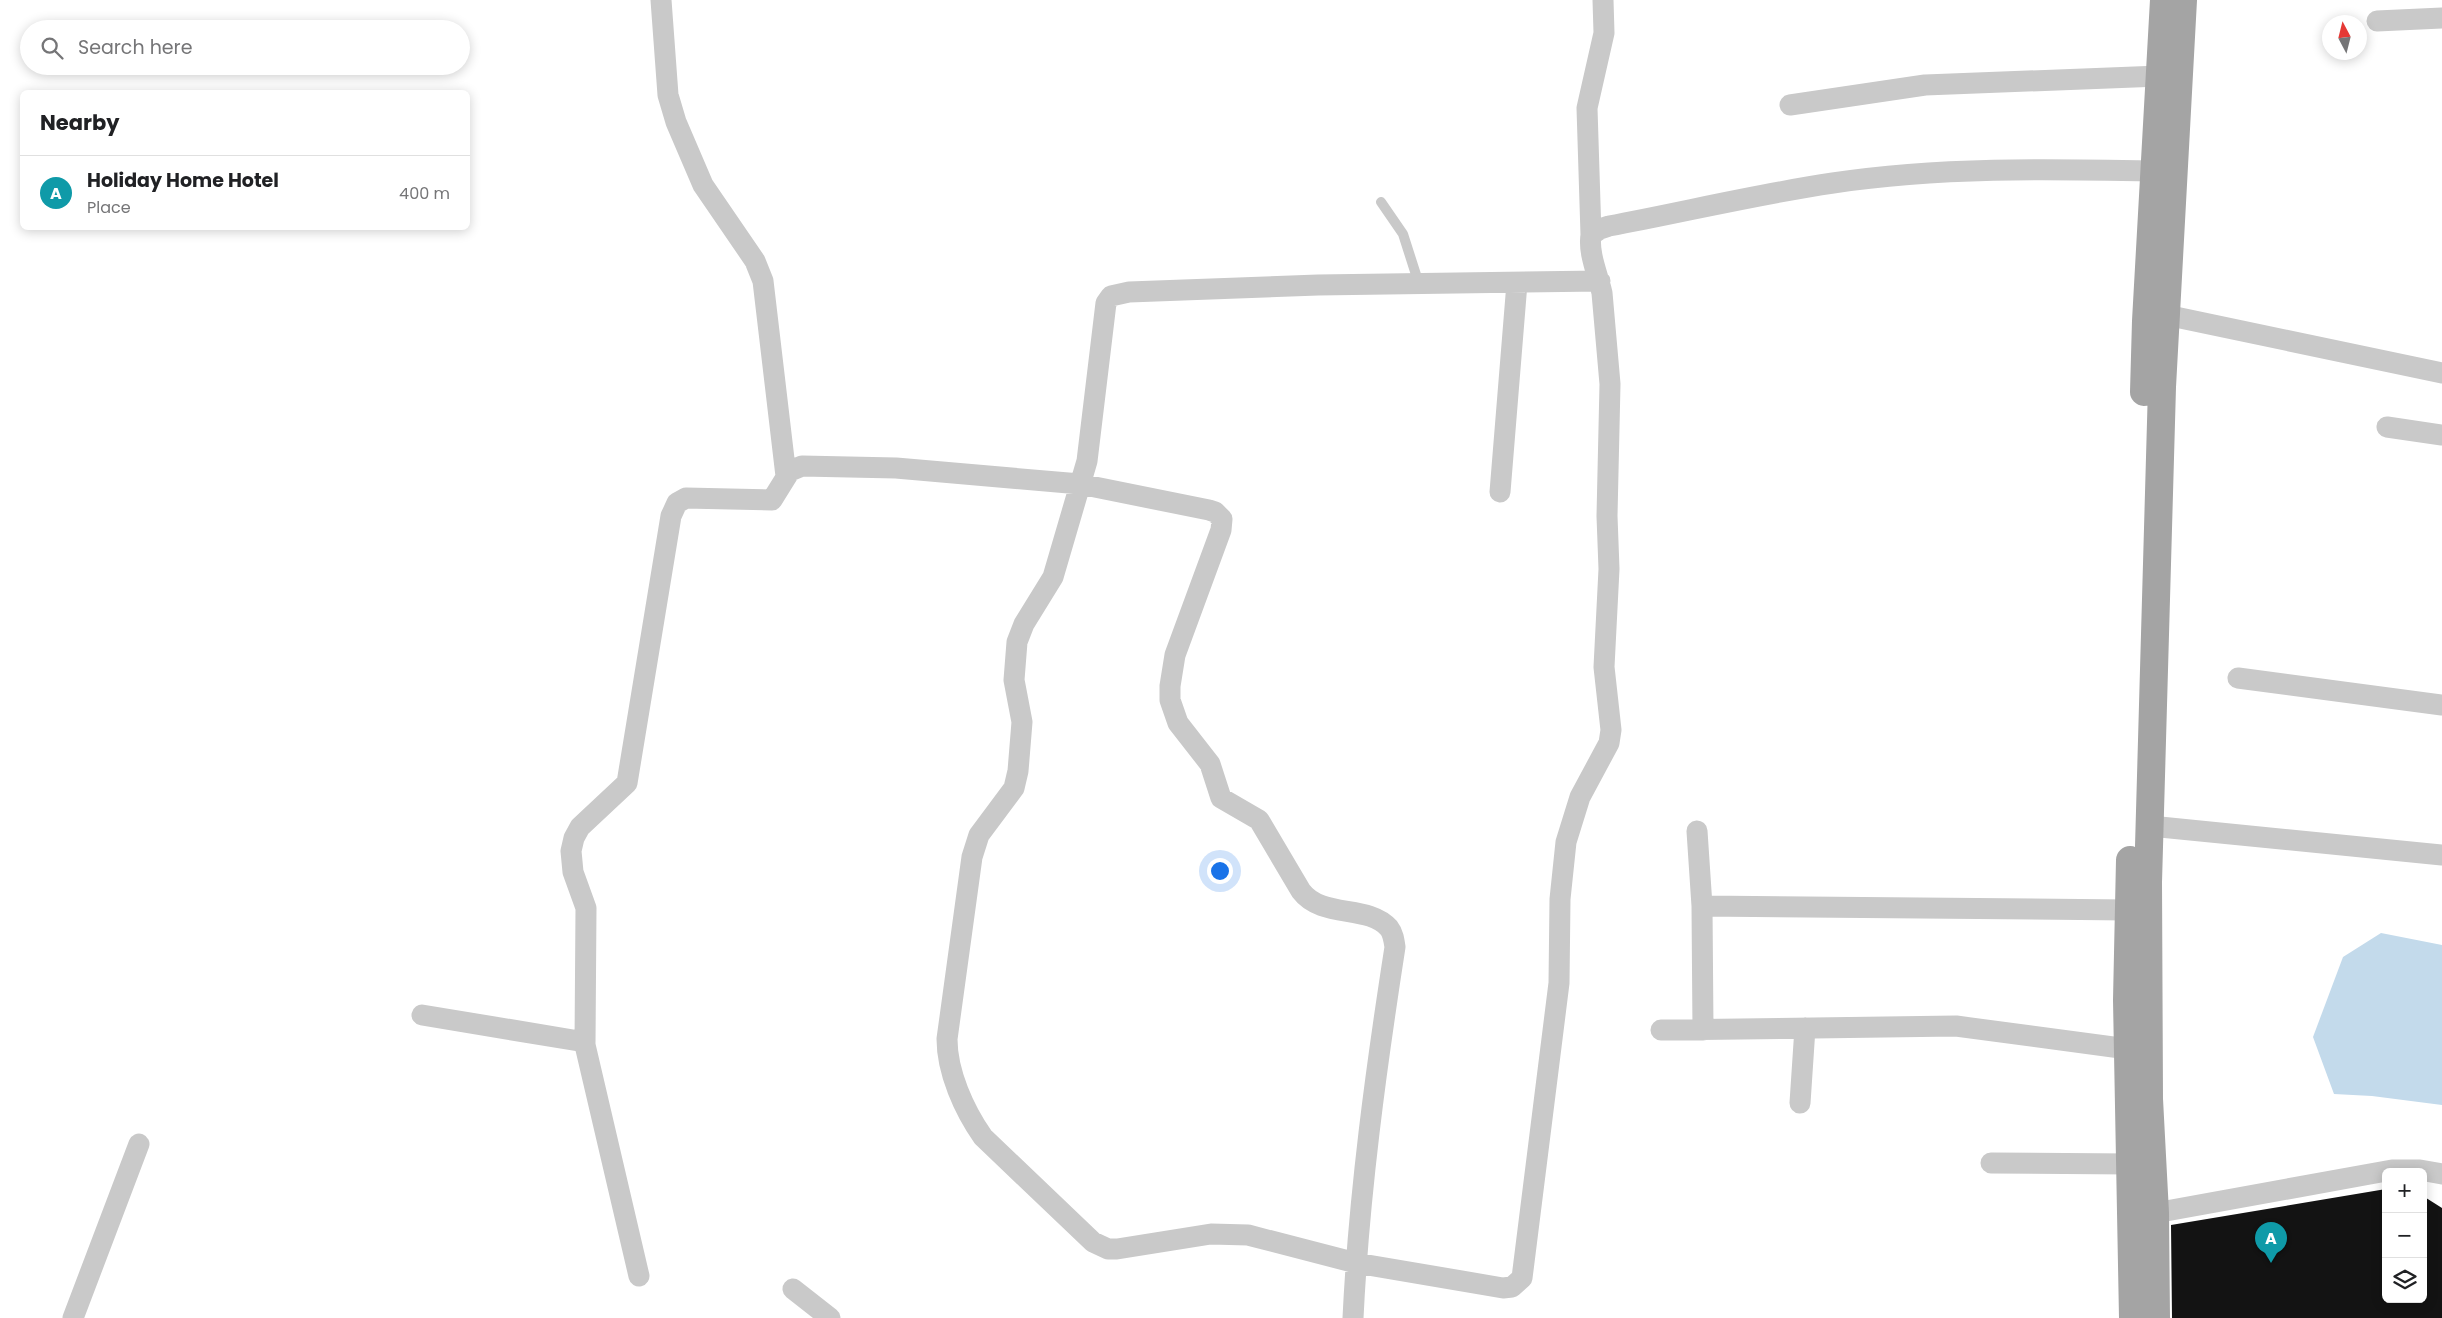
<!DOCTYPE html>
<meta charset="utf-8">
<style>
body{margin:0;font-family:Poppins,sans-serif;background:#f2f2f2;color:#202124}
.controls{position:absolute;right:15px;bottom:15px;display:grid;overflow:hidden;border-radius:8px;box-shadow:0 2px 12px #0003}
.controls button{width:45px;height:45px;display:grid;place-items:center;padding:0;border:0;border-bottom:1px solid #e0e0e0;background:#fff;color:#202124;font:25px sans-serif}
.compass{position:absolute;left:2322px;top:15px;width:45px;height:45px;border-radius:50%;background:#fff;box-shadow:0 2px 12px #0003;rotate:353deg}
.you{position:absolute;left:1219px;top:870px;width:18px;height:18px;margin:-12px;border:4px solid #fff;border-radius:50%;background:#1a73e8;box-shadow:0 0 0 8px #1a73e833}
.badge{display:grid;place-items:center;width:32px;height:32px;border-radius:50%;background:#111827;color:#fff;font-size:16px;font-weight:700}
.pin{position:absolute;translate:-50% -41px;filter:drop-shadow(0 1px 2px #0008)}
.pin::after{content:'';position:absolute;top:26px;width:18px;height:15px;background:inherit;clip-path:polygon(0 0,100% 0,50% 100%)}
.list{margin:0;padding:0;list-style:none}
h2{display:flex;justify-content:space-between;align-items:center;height:65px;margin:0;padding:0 20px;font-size:21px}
h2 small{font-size:16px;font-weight:400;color:#757577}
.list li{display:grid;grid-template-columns:32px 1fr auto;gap:15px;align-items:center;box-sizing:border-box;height:75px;padding:0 20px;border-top:1px solid #e0e0e0}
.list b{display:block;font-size:19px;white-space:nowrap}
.list p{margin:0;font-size:16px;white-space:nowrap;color:#757577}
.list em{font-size:16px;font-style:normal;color:#757577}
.icon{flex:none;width:28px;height:28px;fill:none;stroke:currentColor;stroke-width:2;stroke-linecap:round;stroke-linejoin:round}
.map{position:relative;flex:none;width:2442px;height:1318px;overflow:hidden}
.search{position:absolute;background:#fff;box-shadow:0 2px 12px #0003;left:20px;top:20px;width:450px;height:55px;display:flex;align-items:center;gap:12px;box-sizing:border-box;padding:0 18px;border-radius:28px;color:#757577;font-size:19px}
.panel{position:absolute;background:#fff;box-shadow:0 2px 12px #0003;left:20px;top:90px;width:450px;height:140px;border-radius:8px}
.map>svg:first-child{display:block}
.water{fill:#c3daeb}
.building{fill:#131313}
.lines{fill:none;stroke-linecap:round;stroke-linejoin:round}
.lane{stroke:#c9c9c9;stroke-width:10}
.street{stroke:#c9c9c9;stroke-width:21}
.primary{stroke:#a4a4a4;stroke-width:28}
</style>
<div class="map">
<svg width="2442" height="1318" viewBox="0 0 2442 1318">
<rect width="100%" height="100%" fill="#fff"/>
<path class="water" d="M2381,933L2442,945V1105L2372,1096L2334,1094L2313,1037L2343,957Z"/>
<path class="building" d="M2386,1189V1299H2423V1196L2442,1208V1318H2172L2171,1225Z"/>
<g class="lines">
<path class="lane" d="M1381,202L1403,234L1419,284"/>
<path class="street" d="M661,0L668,95L676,122L703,185L755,261L763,281L786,476
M2377,21L2442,18
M1790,105L1925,85L2160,76
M1591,235L1587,108L1604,33L1603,0
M1600,281L1318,285L1129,292L1111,296L1106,303L1087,461L1053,577L1024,624L1017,642L1014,680L1022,722L1018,771L1014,788L979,835L972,857L947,1039C947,1072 964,1110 983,1137L1093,1242L1108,1249H1117L1211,1234L1248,1235L1356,1263L1503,1288L1512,1287L1522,1278L1559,983L1560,899L1566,842L1580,797L1609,743L1611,730L1604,667L1609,569L1607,516L1610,384L1602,293C1598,275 1588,253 1591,235L1600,229L1609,226C1684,212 1758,194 1833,183C1939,167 2048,169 2154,171
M2166,315L2442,373
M2387,427L2442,435
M1500,492L1517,283
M2238,678L2442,705
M2150,826L2442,855
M1697,831L1702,906L1703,1030
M1702,906L2128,910
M422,1015L585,1042
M1661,1030L1956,1026L2128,1049
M1800,1103L1805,1028
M1991,1163L2131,1164
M2155,1213L2392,1170H2420L2442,1174
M639,1276L585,1045L586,908L573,872L571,851L574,838L580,827L627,783L671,516L677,503L686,498L772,500L790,471L802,466L896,468L1080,484L1209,510L1215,512L1222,519L1221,530L1175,655L1170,686V700L1178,723L1210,764L1221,798L1259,820L1301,891C1322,919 1368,904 1389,928C1393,933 1394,940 1395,947C1376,1069 1359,1194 1353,1318
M793,1289L830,1318
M73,1318L139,1144"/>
<path class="primary" d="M2144,392L2146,321L2164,0
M2130,860L2127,1000L2133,1318
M2156,1318L2155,1213L2149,1099L2148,882L2162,387L2183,0"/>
</g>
</svg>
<div class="controls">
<button>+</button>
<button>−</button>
<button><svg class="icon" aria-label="layers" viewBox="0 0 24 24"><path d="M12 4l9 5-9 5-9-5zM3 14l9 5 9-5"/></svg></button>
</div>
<svg class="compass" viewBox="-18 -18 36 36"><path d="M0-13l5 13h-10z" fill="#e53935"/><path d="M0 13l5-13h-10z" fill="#757577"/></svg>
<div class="you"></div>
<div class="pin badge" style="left:2271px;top:1263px;background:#0f9aa8">A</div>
<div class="search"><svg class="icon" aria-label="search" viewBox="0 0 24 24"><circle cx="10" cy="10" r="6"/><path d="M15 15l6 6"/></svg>Search here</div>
<section class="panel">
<h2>Nearby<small></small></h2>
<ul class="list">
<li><span class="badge" style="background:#0f9aa8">A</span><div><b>Holiday Home Hotel</b><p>Place</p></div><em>400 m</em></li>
</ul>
</section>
</div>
